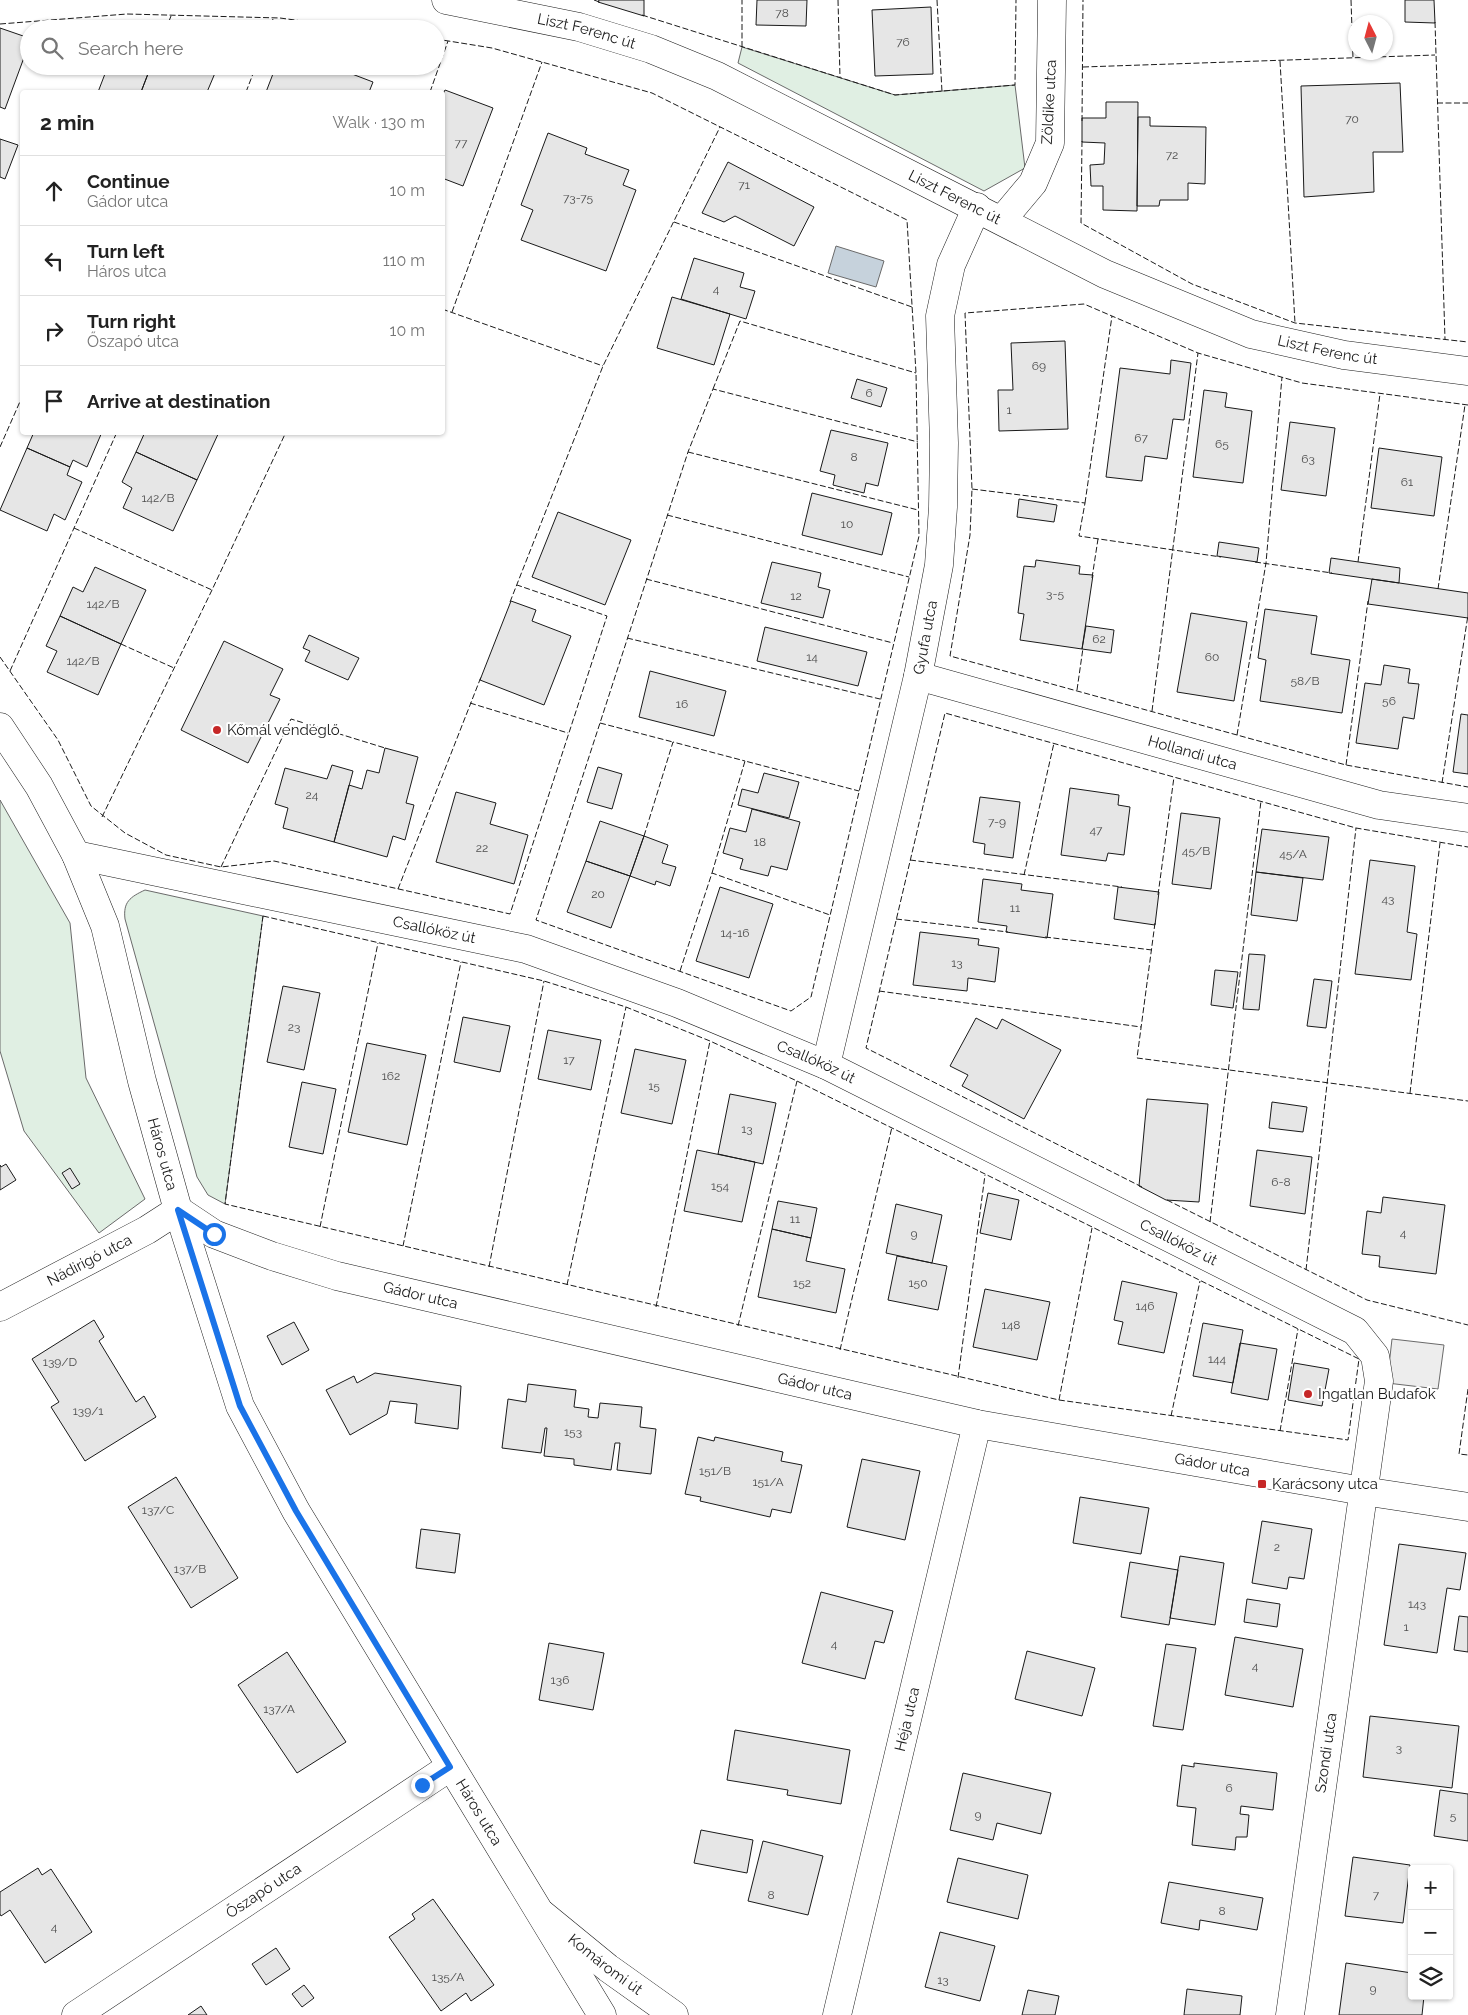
<!DOCTYPE html>
<meta charset="utf-8">
<style>
body{margin:0;font-family:Raleway,sans-serif;background:#f2f2f2;color:#222}
.controls{position:absolute;right:15px;bottom:15px;display:grid;overflow:hidden;border-radius:5px;box-shadow:0 1px 4px #0004}
.controls button{width:45px;height:45px;display:grid;place-items:center;padding:0;border:0;border-bottom:1px solid #e0e0e0;background:#fff;color:#222;font:25px sans-serif}
.compass{position:absolute;left:1348px;top:15px;width:45px;height:45px;border-radius:50%;background:#fff;box-shadow:0 1px 4px #0004;rotate:354deg}
.stop{position:absolute;width:15px;height:15px;margin:-11px;border:4px solid #1a73e8;border-radius:50%;background:#fff}
.stop.end{background:#1a73e8;border-color:#fff;box-shadow:0 1px 5px #0008}
.list{margin:0;padding:0;list-style:none}
h2{display:flex;justify-content:space-between;align-items:center;height:65px;margin:0;padding:0 20px;font-size:21px}
h2 small{font-size:16px;font-weight:400;color:#767676}
.list li{display:grid;grid-template-columns:32px 1fr auto;gap:15px;align-items:center;box-sizing:border-box;height:70px;padding:0 20px;border-top:1px solid #e0e0e0}
.list b{display:block;font-size:19px;white-space:nowrap}
.list p{margin:0;font-size:16px;white-space:nowrap;color:#767676}
.list em{font-size:16px;font-style:normal;color:#767676}
.icon{flex:none;width:28px;height:28px;fill:none;stroke:currentColor;stroke-width:2;stroke-linecap:round;stroke-linejoin:round}
.map{position:relative;flex:none;width:1468px;height:2015px;overflow:hidden}
.search{position:absolute;background:#fff;box-shadow:0 1px 4px #0004;left:20px;top:20px;width:425px;height:55px;display:flex;align-items:center;gap:12px;box-sizing:border-box;padding:0 18px;border-radius:28px;color:#767676;font-size:19px}
.panel{position:absolute;background:#fff;box-shadow:0 1px 4px #0004;left:20px;top:90px;width:425px;height:345px;border-radius:5px}
.map>svg:first-child{display:block}
.green{fill:#e0efe3;stroke:#6a6a6a}
.parking{fill:#ededed;stroke:#6a6a6a}
.water{fill:#c6d2dc;stroke:#6a6a6a}
.building{fill:#e6e6e6;stroke:#1a1a1a}
.lines{fill:none;stroke-linecap:round;stroke-linejoin:round}
.minor-casing{stroke:#1a1a1a;stroke-width:29}
.tertiary-casing{stroke:#1a1a1a;stroke-width:29}
.minor{stroke:#fff;stroke-width:28}
.tertiary{stroke:#fff;stroke-width:28}
.fence{stroke:#1a1a1a;stroke-width:1;stroke-dasharray:6 2.5;stroke-linecap:butt}
.route{stroke:#1a73e8;stroke-width:6}
.poi-dot{fill:#c62828;stroke:#fff;stroke-width:2}
.labels{text-anchor:middle;dominant-baseline:central;stroke-width:4;stroke-linejoin:round;paint-order:stroke}
.number-label{font-size:12px;fill:#4d4d4d}
.street-label{font-size:15px;fill:#1a1a1a;stroke:#fff}
.poi-label{font-size:15px;fill:#1a1a1a;stroke:#fff;text-anchor:start}
</style>
<div class="map">
<svg width="1468" height="2015" viewBox="0 0 1468 2015">
<rect width="100%" height="100%" fill="#fff"/>
<path class="green" d="M742,47L895,95L1015,85L1025,168L984,191L738,63Z
M0,800L70,923L86,1078L145,1199L99,1233L24,1131L0,1051Z
M145,890L263,916L225,1204L208,1195L197,1177L125,919C123,902 130,897 145,890Z"/>
<path class="parking" d="M1392,1339L1444,1345L1438,1389L1387,1383Z"/>
<path class="water" d="M836,246L884,261L876,287L828,273Z"/>
<path class="building" d="M599,0H644V16L598,2Z
M757,0H807L806,26L756,25Z
M1405,0H1434L1435,23L1405,22Z
M931,7L933,74L875,76L872,10Z
M0,28L29,38V44L5,109L0,107Z
M108,66H151L141,92H98Z
M151,66H218L207,92H141Z
M276,66H331L373,82L369,92H266Z
M1400,83L1403,152H1373L1374,192L1304,197L1301,86Z
M445,90L493,108L463,186L442,178V96Z
M1106,102H1138L1137,211L1103,210V186H1091L1090,165L1104,164L1105,143L1082,142V118H1106Z
M1138,117H1150V126L1206,127L1205,184L1188,183V200H1160L1159,206H1137Z
M548,133L587,148L585,154L629,170L623,185L636,190L606,271L521,240L533,210L521,205Z
M0,139L18,145L5,179L0,177Z
M728,162L814,207L794,246L735,216L724,222L702,213Z
M694,258L744,273L740,287L755,291L746,319L681,299Z
M672,297L730,314L714,365L657,348Z
M1065,341L1068,429L999,431L998,390H1013L1011,343Z
M1171,360L1191,363L1184,420L1173,419L1167,459L1145,456L1142,481L1106,477L1120,368L1170,374Z
M857,379L887,388L881,407L851,398Z
M1204,390L1227,393L1225,407L1252,411L1243,483L1193,477Z
M1290,422L1335,428L1326,496L1281,490Z
M831,430L888,443L878,486L866,483L864,493L833,485L835,475L820,471Z
M34,432H102L87,467L73,460L70,467L27,448Z
M145,432H219L197,480L136,452Z
M27,448L70,467L67,475L82,482L65,520L54,514L47,531L0,510Z
M1379,448L1442,457L1434,516L1371,508Z
M136,452L197,480L173,531L123,508L132,488L122,482Z
M812,493L892,513L882,555L802,535Z
M1019,499L1057,505L1054,522L1017,517Z
M558,512L631,540L605,605L532,577Z
M1219,542L1259,548L1257,562L1217,556Z
M1331,558L1400,568L1399,583L1329,573Z
M1036,560L1080,566L1079,574L1093,575L1082,649L1020,640L1024,614L1018,613L1024,566L1035,567Z
M772,562L821,573L818,587L830,590L823,618L761,603Z
M95,567L146,590L121,644L60,616L73,587L83,592Z
M1372,579L1468,593V618L1368,604Z
M511,601L536,610L532,621L571,636L544,705L480,680Z
M1265,609L1317,616L1311,654L1350,660L1342,713L1260,701L1266,660L1258,658Z
M1191,613L1247,622L1234,701L1177,692Z
M60,616L121,644L98,695L47,672L57,651L46,646Z
M1086,626L1114,630L1111,653L1082,649Z
M765,627L867,652L858,686L757,661Z
M309,635L359,658L348,680L305,661L310,651L303,648Z
M224,641L283,669L270,695L280,699L248,763L181,730Z
M1384,665L1410,669L1408,683L1419,684L1414,719L1403,717L1398,749L1356,743L1365,683L1381,685Z
M650,671L726,691L714,736L639,717Z
M1461,714L1468,715V774L1453,772Z
M385,748L418,757L406,803L414,805L405,840L393,836L387,857L334,842L349,785L362,789L367,770L379,773Z
M332,765L353,771L334,842L283,828L288,808L275,804L285,768L327,779Z
M598,767L622,774L612,809L587,802Z
M764,773L799,782L789,818L738,805L742,789L758,793Z
M1070,788L1119,795L1118,805L1130,807L1124,855L1108,853L1106,861L1061,855Z
M456,792L496,803L490,824L528,835L514,884L436,862Z
M980,797L1020,802L1013,858L984,854L985,844L973,842Z
M752,809L800,822L787,870L771,866L768,876L740,869L743,859L723,853L730,828L746,832Z
M1181,813L1220,818L1211,889L1172,884Z
M600,821L644,836L630,876L586,861Z
M1262,829L1329,837L1323,880L1256,872Z
M644,836L668,845L662,863L676,867L670,886L656,881L655,885L630,876Z
M1370,860L1415,866L1407,932L1417,934L1411,980L1355,974Z
M586,861L630,876L611,928L567,912Z
M1256,872L1303,878L1297,921L1251,915Z
M983,879L1022,884L1021,890L1053,894L1047,938L1006,932L1007,926L978,922Z
M720,887L773,904L749,978L696,961Z
M1118,887L1159,892L1155,925L1114,919Z
M920,932L979,939L978,945L999,948L995,982L968,978L967,991L913,985Z
M1249,954L1265,955L1259,1010L1243,1009Z
M1215,970L1238,972L1233,1008L1211,1005Z
M1314,979L1332,981L1326,1028L1307,1026Z
M283,986L320,993L304,1070L267,1062Z
M463,1017L510,1026L500,1072L454,1062Z
M976,1018L997,1029L1002,1019L1061,1050L1024,1119L962,1086L968,1075L950,1066Z
M548,1030L601,1040L591,1090L538,1079Z
M367,1043L426,1055L407,1145L348,1132Z
M635,1049L686,1060L672,1124L621,1113Z
M302,1082L336,1089L323,1154L289,1147Z
M730,1094L776,1103L763,1164L718,1154Z
M1147,1099L1208,1104L1199,1202L1166,1200L1139,1186Z
M1272,1102L1307,1107L1303,1132L1269,1128Z
M697,1150L755,1162L742,1222L684,1211Z
M1257,1150L1312,1157L1305,1214L1250,1206Z
M6,1164L16,1180L0,1190V1165L1,1167Z
M70,1168L80,1184L72,1189L62,1173Z
M988,1193L1019,1200L1011,1240L980,1233Z
M1383,1197L1445,1205L1436,1274L1379,1267L1380,1256L1362,1254L1367,1211L1381,1213Z
M778,1201L817,1208L811,1238L772,1229Z
M896,1204L942,1215L932,1263L886,1253Z
M772,1229L811,1238L806,1261L845,1269L836,1313L758,1297Z
M897,1256L947,1266L938,1310L888,1300Z
M1122,1281L1177,1293L1164,1353L1118,1344L1123,1322L1114,1320Z
M985,1289L1050,1302L1037,1360L973,1347Z
M94,1320L104,1337L99,1341L136,1402L144,1396L156,1417L85,1461L51,1407L59,1402L32,1359Z
M294,1322L309,1350L282,1365L267,1336Z
M1203,1323L1243,1330L1233,1383L1193,1376Z
M1240,1343L1277,1349L1268,1400L1231,1393Z
M1294,1363L1329,1369L1322,1406L1288,1400Z
M375,1373L461,1386L458,1429L415,1423L417,1404L390,1401L387,1414L350,1435L326,1390L354,1376L357,1383Z
M528,1384L576,1390L574,1407L589,1409L588,1417L598,1418L600,1403L642,1407L640,1427L656,1429L651,1474L617,1470L620,1443H615L611,1470L574,1465V1459L544,1456L547,1428H545L541,1453L502,1448L508,1399L526,1402Z
M698,1437L714,1441L715,1437L783,1452L781,1461L802,1465L791,1513L772,1509L770,1517L700,1501L701,1497L685,1494Z
M862,1459L920,1471L905,1540L847,1527Z
M176,1477L238,1578L191,1608L128,1507Z
M1080,1497L1149,1508L1141,1554L1073,1543Z
M1262,1521L1312,1529L1304,1579L1289,1577L1287,1589L1252,1583Z
M421,1529L460,1534L455,1573L416,1568Z
M1399,1544L1466,1553L1460,1590L1447,1588L1437,1653L1384,1645Z
M1180,1556L1224,1563L1215,1625L1170,1618Z
M1130,1562L1178,1570L1169,1625L1121,1617Z
M821,1592L893,1611L884,1643L875,1641L865,1679L802,1663Z
M1247,1599L1280,1604L1277,1627L1244,1622Z
M1459,1616L1468,1617V1652L1454,1650Z
M1235,1637L1303,1649L1293,1707L1225,1695Z
M549,1643L604,1653L593,1710L539,1700Z
M1166,1644L1196,1648L1183,1730L1153,1726Z
M1027,1651L1095,1668L1082,1716L1015,1699Z
M287,1652L346,1742L297,1773L238,1685Z
M1370,1716L1459,1726L1452,1788L1363,1777Z
M735,1730L850,1750L841,1804L787,1795L788,1790L727,1780Z
M1194,1763L1277,1773L1273,1810L1241,1806L1240,1814L1249,1815L1247,1837H1236L1235,1850L1192,1845L1196,1808L1177,1806L1182,1765L1194,1767Z
M963,1773L1051,1793L1041,1834L997,1823L993,1840L950,1830Z
M1440,1790L1468,1794V1841L1434,1836Z
M701,1830L753,1840L747,1873L694,1863Z
M763,1841L823,1856L808,1915L748,1901Z
M1353,1857L1410,1865L1403,1923L1345,1916Z
M958,1858L1028,1875L1018,1919L947,1902Z
M38,1868L42,1875L51,1869L92,1932L45,1963L10,1910L1,1916L0,1914V1892Z
M1169,1882L1263,1898L1257,1930L1200,1920L1199,1930L1161,1923Z
M433,1899L494,1985L471,2001L466,1993L441,2011L389,1937L415,1919L412,1914Z
M940,1932L995,1946L980,2001L925,1987Z
M276,1948L290,1969L266,1985L252,1964Z
M1346,1963L1412,1973V1996H1424L1422,2015H1339Z
M304,1985L314,1998L302,2007L292,1994Z
M1187,1989L1242,1996L1240,2015H1184Z
M1028,1990L1059,1996L1055,2015H1022Z
M201,2006L207,2015H188Z"/>
<g class="lines">
<defs>
<g id="minor">
<path id="s1" d="M446,0L579,27L651,49L717,76L1105,274L1251,334L1344,355L1468,371"/>
<path d="M1002,220L1033,183L1050,143L1052,0"/>
<path id="s2" d="M918,676L1379,805L1468,818"/>
<path id="s3" d="M76,855L526,949L677,1003L826,1065L1355,1331L1375,1356L1379,1381L1290,2015"/>
<path id="s4" d="M826,1065L918,676L939,565L943,507L944,443L940,316L951,265L977,207"/>
<path id="s5" d="M0,1307L147,1230L178,1210"/>
<path id="s6" d="M542,1914L608,1968L674,2015"/>
<path id="s7" d="M76,2015L450,1767"/>
<path id="s8" d="M837,2015L977,1424"/>
</g>
<g id="tertiary">
<path id="s9" d="M0,727L39,786L76,855L105,926L142,1081L178,1210L240,1406L296,1511L602,2015"/>
<path id="s10" d="M178,1210L214,1234L272,1256L337,1276L977,1424L1363,1491L1468,1507"/>
</g>
</defs>
<use href="#minor" class="minor-casing"/>
<use href="#tertiary" class="tertiary-casing"/>
<use href="#minor" class="minor"/>
<use href="#tertiary" class="tertiary"/>
<path class="fence" d="M594,0L602,3
M838,0L840,77
M937,0L942,92
M1351,0L1353,58
M642,15L895,95L1015,85L1016,0
M1435,22L1445,339
M0,24L127,14L280,18L361,29
M166,29L171,16
M269,29L273,19
M436,39L492,48L652,93L907,220L916,373L919,536L811,997L791,1011L536,920L688,452L713,389L918,442
M742,47V0
M1280,61L1295,323
M1083,67L1435,55
M246,92L256,66
M430,92L448,41
M1437,103H1468
M1082,121L1083,0
M1082,141L1081,223L1192,284L1295,323L1468,342
M674,222L912,307
M442,309L603,366
M452,312L542,62
M713,389L740,321L916,373
M1468,405L1302,383L1198,353L1084,304L965,313L972,489L970,535L950,656L1346,765L1468,787
M0,447L22,397
M688,452L918,510
M972,489L1085,503L1079,536L1221,557
M1085,503L1112,316
M667,515L909,577
M74,528L212,590
M1255,562L1332,573
M1358,562L1380,394
M1092,578L1098,539
M646,579L893,643
M1438,589L1465,405
M510,602L603,366L720,127
M627,638L880,699
M121,644L174,668
M0,657L58,740L91,806L125,833L166,855L221,867L274,861L510,914L607,616L517,585
M10,671L117,432
M1077,690L1083,648
M470,703L568,733
M1152,711L1198,353
M600,723L673,742
M1237,735L1266,563L1282,377
M1346,765L1368,601
M1442,783L1468,615
M102,817L212,590L286,432
M644,836L673,742L745,761
M910,860L1122,887
M221,867L291,719L385,748
M712,873L745,761L859,791
M1024,875L1054,743
M398,889L481,677
M1158,895L1174,777
M263,916L544,981L626,1007L710,1041L797,1081L1359,1359L1348,1440L1059,1400L225,1204Z
M896,919L1008,932
M1155,923L1137,1058L1468,1101
M1045,937L1152,950
M680,971L712,873L830,915
M879,991L1141,1027
M1410,1093L1440,843
M1142,1187L866,1048L945,713L1356,828L1468,847
M1167,1200L1367,1300L1468,1325
M1210,1222L1261,801
M320,1227L378,943
M403,1246L461,962
M489,1267L544,981
M1306,1270L1356,828
M567,1285L626,1007
M656,1307L710,1041
M738,1326L797,1081
M840,1350L892,1127
M958,1378L985,1175
M1468,1389L1459,1454L1468,1455
M1059,1400L1092,1228
M1171,1416L1200,1281
M1280,1431L1298,1329"/>
</g>
<g class="lines">
<path class="route" d="M214,1234L178,1210L240,1406L296,1511L450,1767L422,1785"/>
</g>
<g class="poi-dot">
<circle cx="217" cy="730" r="5"/>
<circle cx="1308" cy="1394" r="5"/>
<rect x="1257" y="1479" width="10" height="10" rx="2.5"/>
</g>
<g class="labels">
<g class="number-label">
<text x="782" y="13">78</text>
<text x="903" y="42">76</text>
<text x="1352" y="119">70</text>
<text x="461" y="143">77</text>
<text x="1172" y="155">72</text>
<text x="744" y="185">71</text>
<text x="578" y="198">73-75</text>
<text x="716" y="289">4</text>
<text x="1039" y="366">69</text>
<text x="869" y="393">6</text>
<text x="1009" y="410">1</text>
<text x="1141" y="438">67</text>
<text x="1222" y="444">65</text>
<text x="854" y="457">8</text>
<text x="1308" y="459">63</text>
<text x="1407" y="482">61</text>
<text x="158" y="498">142/B</text>
<text x="847" y="524">10</text>
<text x="1055" y="594">3-5</text>
<text x="796" y="596">12</text>
<text x="103" y="604">142/B</text>
<text x="1099" y="639">62</text>
<text x="812" y="657">14</text>
<text x="1212" y="657">60</text>
<text x="83" y="661">142/B</text>
<text x="1305" y="681">58/B</text>
<text x="1389" y="701">56</text>
<text x="682" y="704">16</text>
<text x="312" y="795">24</text>
<text x="997" y="822">7-9</text>
<text x="1096" y="830">47</text>
<text x="760" y="842">18</text>
<text x="482" y="848">22</text>
<text x="1196" y="851">45/B</text>
<text x="1293" y="854">45/A</text>
<text x="598" y="894">20</text>
<text x="1388" y="899">43</text>
<text x="1015" y="908">11</text>
<text x="735" y="933">14-16</text>
<text x="957" y="963">13</text>
<text x="294" y="1027">23</text>
<text x="569" y="1060">17</text>
<text x="391" y="1076">162</text>
<text x="654" y="1086">15</text>
<text x="747" y="1129">13</text>
<text x="1281" y="1182">6-8</text>
<text x="720" y="1186">154</text>
<text x="795" y="1219">11</text>
<text x="1403" y="1233">4</text>
<text x="914" y="1234">9</text>
<text x="802" y="1283">152</text>
<text x="918" y="1283">150</text>
<text x="1145" y="1306">146</text>
<text x="1011" y="1325">148</text>
<text x="1217" y="1359">144</text>
<text x="60" y="1362">139/D</text>
<text x="88" y="1411">139/1</text>
<text x="573" y="1432">153</text>
<text x="715" y="1471">151/B</text>
<text x="768" y="1482">151/A</text>
<text x="158" y="1510">137/C</text>
<text x="1277" y="1547">2</text>
<text x="190" y="1569">137/B</text>
<text x="1417" y="1604">143</text>
<text x="1406" y="1627">1</text>
<text x="834" y="1644">4</text>
<text x="1255" y="1666">4</text>
<text x="560" y="1680">136</text>
<text x="279" y="1709">137/A</text>
<text x="1399" y="1748">3</text>
<text x="1229" y="1788">6</text>
<text x="978" y="1815">9</text>
<text x="1453" y="1816">5</text>
<text x="771" y="1895">8</text>
<text x="1376" y="1895">7</text>
<text x="1222" y="1911">8</text>
<text x="54" y="1927">4</text>
<text x="448" y="1977">135/A</text>
<text x="943" y="1980">13</text>
<text x="1373" y="1989">9</text>
</g>
<g class="street-label">
<text stroke="none"><textPath href="#s1" startOffset="144">Liszt Ferenc út</textPath></text>
<text transform="translate(1049 102) rotate(-87)">Zöldike utca</text>
<text stroke="none"><textPath href="#s1" startOffset="549">Liszt Ferenc út</textPath></text>
<text stroke="none"><textPath href="#s1" startOffset="954">Liszt Ferenc út</textPath></text>
<text stroke="none"><textPath href="#s4" startOffset="439">Gyufa utca</textPath></text>
<text stroke="none"><textPath href="#s2" startOffset="285">Hollandi utca</textPath></text>
<text stroke="none"><textPath href="#s3" startOffset="366">Csallóköz út</textPath></text>
<text stroke="none"><textPath href="#s3" startOffset="771">Csallóköz út</textPath></text>
<text stroke="none"><textPath href="#s9" startOffset="461">Háros utca</textPath></text>
<text stroke="none"><textPath href="#s3" startOffset="1176">Csallóköz út</textPath></text>
<text stroke="none"><textPath href="#s5" startOffset="101">Nádirigó utca</textPath></text>
<text stroke="none"><textPath href="#s10" startOffset="259">Gádor utca</textPath></text>
<text stroke="none"><textPath href="#s10" startOffset="664">Gádor utca</textPath></text>
<text stroke="none"><textPath href="#s10" startOffset="1069">Gádor utca</textPath></text>
<text stroke="none"><textPath href="#s8" startOffset="304">Héja utca</textPath></text>
<text transform="translate(1326 1753) rotate(-82)">Szondi utca</text>
<text stroke="none"><textPath href="#s9" startOffset="1196">Háros utca</textPath></text>
<text stroke="none"><textPath href="#s7" startOffset="225">Őszapó utca</textPath></text>
<text stroke="none"><textPath href="#s6" startOffset="81">Komáromi út</textPath></text>
</g>
<g class="poi-label">
<text x="227" y="730">Kőmál vendéglő</text>
<text x="1318" y="1394">Ingatlan Budafok</text>
<text x="1272" y="1484">Karácsony utca</text>
</g>
</g>
</svg>
<div class="controls">
<button>+</button>
<button>−</button>
<button><svg class="icon" aria-label="layers" viewBox="0 0 24 24"><path d="M12 4l9 5-9 5-9-5zM3 14l9 5 9-5"/></svg></button>
</div>
<svg class="compass" viewBox="-18 -18 36 36"><path d="M0-13l5 13h-10z" fill="#e53935"/><path d="M0 13l5-13h-10z" fill="#767676"/></svg>
<div class="stop" style="left:214px;top:1234px"></div>
<div class="stop end" style="left:422px;top:1785px"></div>
<div class="search"><svg class="icon" aria-label="search" viewBox="0 0 24 24"><circle cx="10" cy="10" r="6"/><path d="M15 15l6 6"/></svg>Search here</div>
<section class="panel">
<h2>2 min<small>Walk · 130 m</small></h2>
<ul class="list">
<li><svg class="icon" aria-label="ahead" viewBox="0 0 24 24"><path d="M12 20V5M6 11l6-6 6 6"/></svg><div><b>Continue</b><p>Gádor utca</p></div><em>10 m</em></li>
<li><svg class="icon" aria-label="left" viewBox="0 0 24 24"><path d="M17 20v-9H6M10 6l-5 5 5 5"/></svg><div><b>Turn left</b><p>Háros utca</p></div><em>110 m</em></li>
<li><svg class="icon" aria-label="right" viewBox="0 0 24 24"><path d="M7 20v-9h11M14 6l5 5-5 5"/></svg><div><b>Turn right</b><p>Őszapó utca</p></div><em>10 m</em></li>
<li><svg class="icon" aria-label="arrive" viewBox="0 0 24 24"><path d="M6 21V4h12l-3 4 3 4H6"/></svg><div><b>Arrive at destination</b></div></li>
</ul>
</section>
</div>
